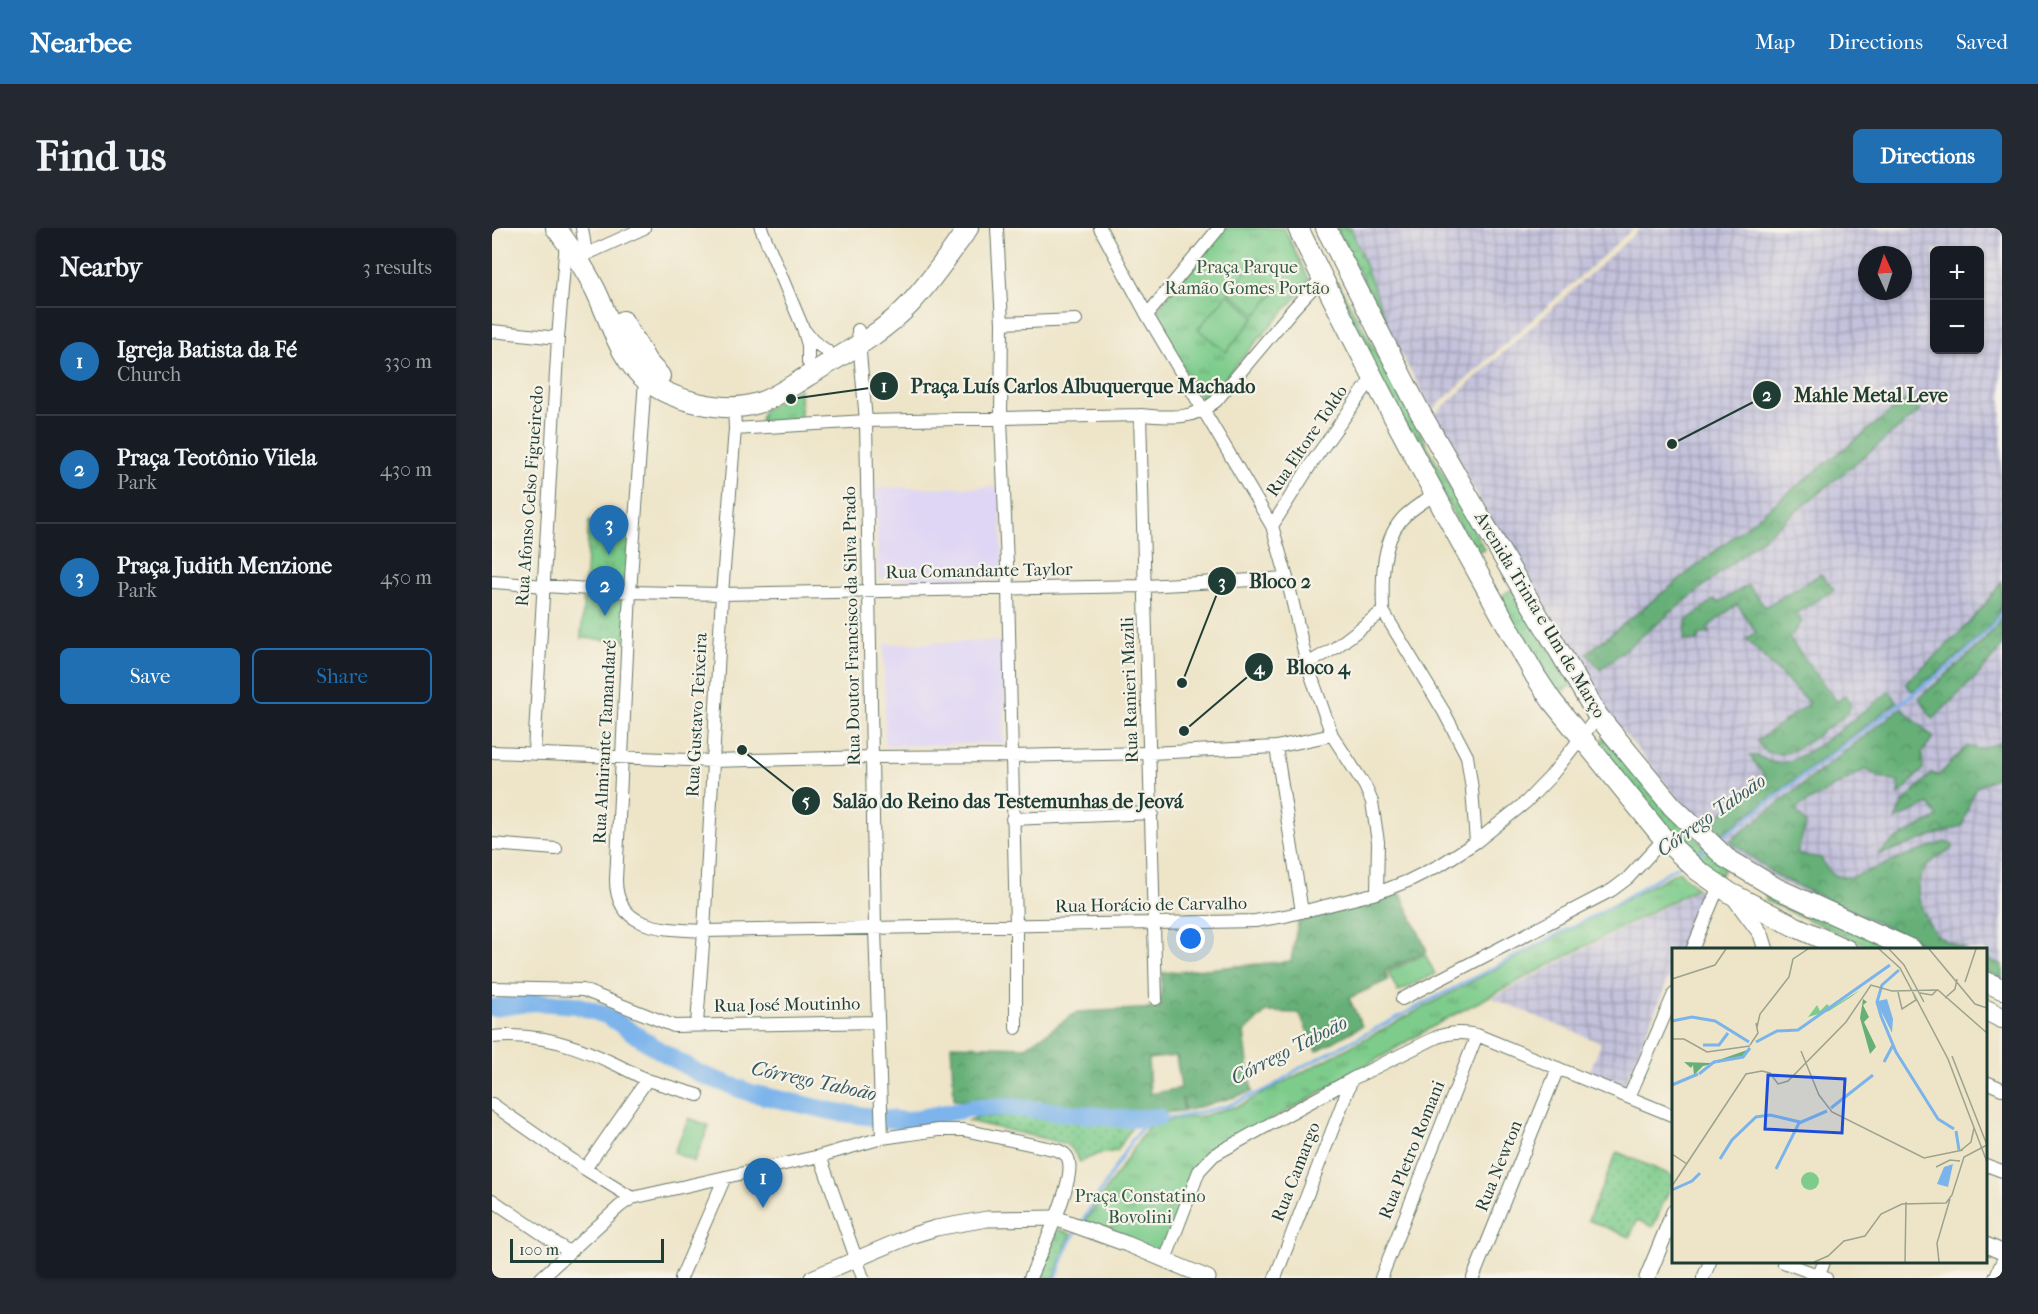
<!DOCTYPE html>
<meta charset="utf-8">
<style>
body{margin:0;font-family:"IM FELL French Canon",serif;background:#242831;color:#f1f3f6}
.controls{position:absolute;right:18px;top:18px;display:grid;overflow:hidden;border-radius:9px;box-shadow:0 2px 4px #0004}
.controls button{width:54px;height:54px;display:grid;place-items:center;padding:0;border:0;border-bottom:2px solid #363941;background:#171b24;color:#f1f3f6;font:30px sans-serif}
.compass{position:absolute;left:1366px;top:18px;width:54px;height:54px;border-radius:50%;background:#171b24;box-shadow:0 2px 4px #0004;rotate:357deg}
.scale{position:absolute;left:18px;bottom:15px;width:154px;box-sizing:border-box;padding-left:6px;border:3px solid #1f3d34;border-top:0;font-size:16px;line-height:21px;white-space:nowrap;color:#1f3d34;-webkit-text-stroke:4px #f7f3e8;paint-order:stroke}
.you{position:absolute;left:699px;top:711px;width:21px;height:21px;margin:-15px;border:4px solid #fff;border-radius:50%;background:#1a73e8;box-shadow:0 0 0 9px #1a73e833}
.badge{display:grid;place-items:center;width:39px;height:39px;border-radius:50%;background:#1f6fb2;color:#fff;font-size:20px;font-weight:700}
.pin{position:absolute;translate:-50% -50px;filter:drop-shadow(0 2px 3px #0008)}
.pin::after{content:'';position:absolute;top:32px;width:21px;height:18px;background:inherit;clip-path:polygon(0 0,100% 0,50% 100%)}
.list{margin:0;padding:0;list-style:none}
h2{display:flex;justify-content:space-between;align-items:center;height:78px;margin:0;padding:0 24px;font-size:26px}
h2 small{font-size:20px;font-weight:400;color:#9ea1a6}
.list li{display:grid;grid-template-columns:39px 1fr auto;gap:18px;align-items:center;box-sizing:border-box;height:108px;padding:0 24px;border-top:2px solid #363941}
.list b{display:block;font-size:22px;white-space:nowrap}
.list p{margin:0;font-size:20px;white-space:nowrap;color:#9ea1a6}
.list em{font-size:20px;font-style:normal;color:#9ea1a6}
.actions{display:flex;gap:12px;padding:18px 24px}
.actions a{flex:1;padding:14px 0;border:2px solid #1f6fb2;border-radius:9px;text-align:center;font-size:21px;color:#1f6fb2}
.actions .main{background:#1f6fb2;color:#fff}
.map{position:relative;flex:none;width:1510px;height:1050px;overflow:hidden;border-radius:9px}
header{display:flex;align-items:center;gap:36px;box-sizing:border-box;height:84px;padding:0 30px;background:#1f6fb2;color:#fff}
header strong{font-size:28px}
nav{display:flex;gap:33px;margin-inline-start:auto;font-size:21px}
.intro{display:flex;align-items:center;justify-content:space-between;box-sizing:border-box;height:144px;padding:0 36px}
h1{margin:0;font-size:42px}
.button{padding:15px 27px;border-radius:9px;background:#1f6fb2;color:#fff;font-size:21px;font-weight:700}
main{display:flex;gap:36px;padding:0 36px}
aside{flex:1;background:#171b24;border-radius:9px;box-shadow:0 2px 4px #0004}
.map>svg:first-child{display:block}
.built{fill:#dfd5f5}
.industrial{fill:url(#industrial-grid);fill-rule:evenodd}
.grass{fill:url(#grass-dots);stroke:#4e8460;stroke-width:1.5}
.forest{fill:url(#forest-crowns);stroke:#427656;stroke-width:1.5;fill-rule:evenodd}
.park{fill:url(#park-tufts);stroke:#4e8460;stroke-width:1.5}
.pitch{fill:#7ecc8c;stroke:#4e8460;stroke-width:1.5}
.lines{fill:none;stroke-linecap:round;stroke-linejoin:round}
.stream{stroke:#7bb4eb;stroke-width:3}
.river{stroke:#7bb4eb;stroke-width:18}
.minor-casing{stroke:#677868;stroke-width:14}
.tertiary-casing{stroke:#677868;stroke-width:17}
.primary-casing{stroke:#677868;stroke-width:22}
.minor{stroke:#fff;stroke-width:12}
.tertiary{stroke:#fff;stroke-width:15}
.primary{stroke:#fff;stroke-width:20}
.labels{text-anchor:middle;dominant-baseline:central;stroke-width:4.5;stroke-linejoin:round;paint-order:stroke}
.park-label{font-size:18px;fill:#325a46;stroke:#f7f3e8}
.street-label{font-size:18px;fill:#1f3d34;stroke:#f7f3e8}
.water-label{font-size:20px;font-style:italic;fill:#365b62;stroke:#f7f3e8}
.inset-river{fill:none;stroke:#7bb4eb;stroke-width:3}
.inset-road{fill:none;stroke:#9ba28d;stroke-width:1.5}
.view{fill:#1d4ed8;fill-opacity:0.15;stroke:#1d4ed8;stroke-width:3}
.inset-edge{fill:none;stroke:#1f3d34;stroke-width:3}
.leader{fill:none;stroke:#1f3d34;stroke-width:2}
.callout-dot{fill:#1f3d34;stroke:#f7f3e8;stroke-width:2}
.mark-label{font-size:18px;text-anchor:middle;font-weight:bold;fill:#fff}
.callout-label{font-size:20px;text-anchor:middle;font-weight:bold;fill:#1f3d34;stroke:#f7f3e8;stroke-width:4.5;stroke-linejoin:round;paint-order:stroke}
</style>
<header>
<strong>Nearbee</strong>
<nav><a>Map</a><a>Directions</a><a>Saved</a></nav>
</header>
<div class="intro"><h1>Find us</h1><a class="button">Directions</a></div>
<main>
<aside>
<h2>Nearby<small>3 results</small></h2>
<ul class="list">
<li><span class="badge">1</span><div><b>Igreja Batista da Fé</b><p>Church</p></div><em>330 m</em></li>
<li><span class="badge">2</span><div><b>Praça Teotônio Vilela</b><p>Park</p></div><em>430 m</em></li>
<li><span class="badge">3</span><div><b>Praça Judith Menzione</b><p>Park</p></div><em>450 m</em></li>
</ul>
<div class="actions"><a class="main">Save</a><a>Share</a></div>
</aside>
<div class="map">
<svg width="1510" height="1050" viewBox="0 0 1510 1050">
<defs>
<pattern id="industrial-grid" width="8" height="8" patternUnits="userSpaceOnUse" patternTransform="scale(1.5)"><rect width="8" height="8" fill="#c3c1db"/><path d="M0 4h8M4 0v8" fill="none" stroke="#9e9eb2"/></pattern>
<pattern id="grass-dots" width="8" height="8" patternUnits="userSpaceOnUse" patternTransform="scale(1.5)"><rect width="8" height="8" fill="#7ecc8c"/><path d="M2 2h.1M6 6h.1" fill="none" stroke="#67a773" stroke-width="1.8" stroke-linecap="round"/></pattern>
<pattern id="forest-crowns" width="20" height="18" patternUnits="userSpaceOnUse" patternTransform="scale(1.5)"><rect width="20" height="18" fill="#66b078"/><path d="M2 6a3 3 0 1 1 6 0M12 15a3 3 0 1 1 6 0" fill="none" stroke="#539063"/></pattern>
<pattern id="park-tufts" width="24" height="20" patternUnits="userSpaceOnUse" patternTransform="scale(1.5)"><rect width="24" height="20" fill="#7ecc8c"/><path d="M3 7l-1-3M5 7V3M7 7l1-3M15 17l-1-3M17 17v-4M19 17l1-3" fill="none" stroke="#67a773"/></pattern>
</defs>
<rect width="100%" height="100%" fill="#f7f3e8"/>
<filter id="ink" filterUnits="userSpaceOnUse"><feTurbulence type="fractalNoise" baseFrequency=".0167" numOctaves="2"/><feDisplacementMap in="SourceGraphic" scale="12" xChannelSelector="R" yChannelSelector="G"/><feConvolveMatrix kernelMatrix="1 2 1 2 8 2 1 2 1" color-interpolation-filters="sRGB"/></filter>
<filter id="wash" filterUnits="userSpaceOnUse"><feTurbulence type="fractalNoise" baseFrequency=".008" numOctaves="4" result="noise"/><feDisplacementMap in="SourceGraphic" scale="24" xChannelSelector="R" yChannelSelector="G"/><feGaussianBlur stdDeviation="1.35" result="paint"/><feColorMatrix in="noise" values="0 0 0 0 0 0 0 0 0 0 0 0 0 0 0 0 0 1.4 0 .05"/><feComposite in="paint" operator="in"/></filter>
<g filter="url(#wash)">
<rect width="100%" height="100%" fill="#eee5c9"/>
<path class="built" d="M508,259L511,351H386L384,260Z
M513,413L512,515L393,518L392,416Z"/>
<path class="industrial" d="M842,0H1142L940,182L851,20Z
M1149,0H1510V754L1494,747V722L1433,721L1285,653L1237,620L1198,585L1119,489L1052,388L941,188ZM1442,22H1488V122H1442ZM1375,27H1411V63H1375Z
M1208,660L1211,667L1189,721L1182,722L1181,739L1131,862L1096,848L1109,815L1000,770Z"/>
<path class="grass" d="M845,0H859L896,98L854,20Z
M846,55L992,321L983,325L838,60Z
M1020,361L1079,458L1066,466L1006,370Z
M1112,510L1213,619L1200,627L1185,614L1105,515Z
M1215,621L1234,636L1228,649L1203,629Z
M1273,662L1407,721H1383L1274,673Z
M525,887L641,898L625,923L606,926L588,934L580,921L571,915L476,893L485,889Z
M1125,924L1181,948V953L1161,999L1145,992L1138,1009L1096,992Z
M567,1001L579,1006L562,1050H546Z"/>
<path class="forest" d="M1416,170L1428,183L1108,442L1095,425Z
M1329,346L1342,362L1304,385L1310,394L1297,410L1345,474L1353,467L1359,477C1355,489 1342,495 1332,502C1314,516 1281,542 1265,513L1317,475L1254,411L1264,404L1245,376L1215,400L1218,405L1206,407L1207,413L1192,412L1194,393L1223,371L1226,375L1256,357L1273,379Z
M1510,353C1510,360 1510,369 1510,376C1505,403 1442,447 1420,463L1413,455C1448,424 1484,393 1510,353Z
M1510,390V418L1488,445L1441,491L1427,470C1456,445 1488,421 1510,390Z
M1398,463L1405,474L1230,606L1220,593L1274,550L1258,528C1269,526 1278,537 1289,535C1315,532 1374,481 1398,463Z
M1409,480L1441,509L1430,525L1431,541L1407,567L1406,554L1386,549L1374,541L1303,581L1314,596L1305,626L1329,630C1336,646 1343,650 1360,649L1441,618L1453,614L1461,617V621C1433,633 1418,653 1431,683C1435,693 1441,704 1449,710C1457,715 1467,718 1475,721H1441L1287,649L1238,613Z
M1510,514V547L1483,560L1470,598L1386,627L1401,613L1446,589L1437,576L1403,592L1410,576L1440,545L1446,548L1475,518L1486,521Z
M909,666L935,723L893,743L896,752L857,770L870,798L825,823L807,785L774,784L752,805L760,864L693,883L690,869L691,883L637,888L622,882L507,873L462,872L459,817L534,819L585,784L668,780L670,745L799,733L806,694ZM684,828L689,860L658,866L656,831Z
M1494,730L1510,737V751L1494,744Z"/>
<path class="park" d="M732,0H792L818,54L711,174L661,86Z
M308,161L309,192L268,194L271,182Z
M97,293L140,295L136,361L93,358Z
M92,364L136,366L133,413L89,410Z
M1187,643L1205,660L952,792L810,875L709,928L669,1029L592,995L655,900L668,893L710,888L749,877Z"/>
<path class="pitch" d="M765,30L793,52L765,86L737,64Z
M736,66L763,89L734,124L706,101Z
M933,726L943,746L906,764L896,744Z
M197,890L217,898L202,934L182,924Z"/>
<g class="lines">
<path class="stream" d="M1225,613L1466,432L1498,400L1510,383
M1202,628L1214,620
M590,994L638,915L649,901L666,889H687L735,878L778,860L808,840L1118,679L1189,636
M564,1050L577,1015L585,1002"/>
<path class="river" d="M0,780L42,774L84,777L116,788L167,822L208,846L259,865L344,884L412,893L479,880L517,879L635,891L666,889"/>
</g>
</g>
<g filter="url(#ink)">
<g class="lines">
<defs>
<path id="minor" d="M90,0L93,19
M269,0L311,100L316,117V134
M505,0L510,95L509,191L516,361L524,698V800
M608,0L655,87L780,298L795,350L815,436L840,507L873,558L880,574L886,614L885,665
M97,25L152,0
M655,87L727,0
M510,95L584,92
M366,102L374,193L383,700L390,910
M0,103L66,110
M313,103L321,113L335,123
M153,152L138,364L124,652C124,703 174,701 212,703L663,695L763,693L793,688L885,665L916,653L948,637L984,614L1034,574L1058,549L1106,488
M648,187L664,771
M243,201L374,193L648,187C678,189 700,193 724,173L802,80L830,50
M780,298L819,236L881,149
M0,354L138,364L230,366L653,358L795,350
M891,383L952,484L975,528L980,561L984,614
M815,436L843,420L891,383C890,353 889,316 909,292C917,282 932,274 942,266
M784,519L810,684
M0,524L220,533L380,529L518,528L658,525L784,519L840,507
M42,524L66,110L74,14
M520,591L660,585
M0,616L64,621
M1200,722L1227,658
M0,760L91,762L182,798L386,794
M910,771L1120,662L1136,650L1172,611
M205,796L212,703L230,366L243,201L242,179
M0,809C59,803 104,826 155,852L93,941
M155,852L206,867
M1494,854L1510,861
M1137,869L1182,766
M0,876L93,941L140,970
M328,928L371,1050
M1494,937L1510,943
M0,972L77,1024
M673,1032L707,943L722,927L860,851L945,809C960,804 970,804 985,807L1182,888
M1291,1034L1334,1050
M49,1050L128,978L140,970L328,928L390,910L446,902H472L565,922C572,925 576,927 577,934C582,957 548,1026 538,1050
M189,1050L233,949
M783,1050L860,851
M889,1050L985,807
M981,1050L1066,840
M1211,1050L1218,1034
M1326,1050L1332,1034
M1503,1050L1510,1034"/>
<path id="tertiary" d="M1240,667L1269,706L1274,722
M1494,1017L1510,1024
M320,1050L421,1007L444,1000L495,991L563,990L635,1016L716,1050
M1155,1050L1182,984"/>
<path id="primary" d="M64,0C79,20 92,39 103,61C118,91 127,131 154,152C180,173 234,186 266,175C283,170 299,158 314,149C349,127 389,107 418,76C439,53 458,26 476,0
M806,0C880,153 961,301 1044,449L1060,473L1172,611L1205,642L1238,665L1302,698L1355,722
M834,0L928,184L1013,332L1106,488L1180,578L1234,630L1284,660L1420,722
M131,93L155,134L168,148
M1494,754L1510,761
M1494,782L1510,790"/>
</defs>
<use href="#minor" class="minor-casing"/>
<use href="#tertiary" class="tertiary-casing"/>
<use href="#primary" class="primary-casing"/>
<use href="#minor" class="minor"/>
<use href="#tertiary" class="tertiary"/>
<use href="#primary" class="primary"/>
</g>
</g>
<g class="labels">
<g class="park-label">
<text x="755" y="39">Praça Parque<tspan x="755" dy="21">Ramão Gomes Portão</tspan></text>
<text x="648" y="968">Praça Constatino<tspan x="648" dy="21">Bovolini</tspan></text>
</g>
<g class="street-label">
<text transform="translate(815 213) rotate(-56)">Rua Eltore Toldo</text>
<text transform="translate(38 268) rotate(-86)">Rua Afonso Celso Figueiredo</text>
<text transform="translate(487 343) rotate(-1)">Rua Comandante Taylor</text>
<text transform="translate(1048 387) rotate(59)">Avenida Trinta e Um de Março</text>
<text transform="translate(360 398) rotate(-91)">Rua Doutor Francisco da Silva Prado</text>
<text transform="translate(638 462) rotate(-92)">Rua Ranieri Mazili</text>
<text transform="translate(205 487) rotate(-87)">Rua Gustavo Teixeira</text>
<text transform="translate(113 514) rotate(-87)">Rua Almirante Tamandaré</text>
<text transform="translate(659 677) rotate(-1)">Rua Horácio de Carvalho</text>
<text transform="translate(295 777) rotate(-1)">Rua José Moutinho</text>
<text transform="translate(920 922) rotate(-68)">Rua Pletro Romani</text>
<text transform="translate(1007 938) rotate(-68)">Rua Newton</text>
<text transform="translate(804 944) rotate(-69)">Rua Camargo</text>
</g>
<g class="water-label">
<text transform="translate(1219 587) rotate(-35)">Córrego Taboão</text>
<text transform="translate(797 822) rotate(-27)">Córrego Taboão</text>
<text transform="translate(322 853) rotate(12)">Córrego Taboão</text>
</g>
</g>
<g transform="translate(1180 720)">
<rect width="315" height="315" fill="#eee5c9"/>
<path d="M188,42L179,49L157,63L136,69L145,57L148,63L155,56L159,60Z" fill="#7ecc8c"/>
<path d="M191,51L195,54L191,57L197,69L192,74L204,99L198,106L188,70ZM78,101L71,109L31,118L22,127L21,117L19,120L12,114L38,115Z" fill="#66b078"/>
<path d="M129 233a9 9 0 1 1 18 0a9 9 0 1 1-18 0Z" fill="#7ecc8c"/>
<path d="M215,51L221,71L220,85L206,57V53ZM281,216L276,239L265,236L272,219Z" fill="#7bb4eb"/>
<path class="inset-river" d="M227,22L210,37L205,54L209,68L224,104L266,171L282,181M0,73L20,69L43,73L77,94M84,94L105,83L126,82L218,17M31,97H47L56,85M212,114L221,97M27,126L42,114L71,109L78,100M0,137L26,126M159,160L201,127M284,183L287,202M48,211L60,192L84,169L98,167L128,174M104,221L127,175L155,163M0,242L20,233L28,225"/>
<path class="inset-road" d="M207,1L228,20L276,111L315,214M217,1L232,17L252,54M257,1L303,56L315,60M0,31L43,17L54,1M293,34L304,1M226,44L230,61L244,52L242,47M248,45L260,47L265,42M273,50L283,41L285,31M85,79L88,66L117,29L121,11L136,1M0,91H12L35,104L78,98M78,97L86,85L84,75M129,103L147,147L160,164L252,210L291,202M280,108L315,197M288,203L299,194L302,180M0,206L15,216M264,219L278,212L288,213M0,238L74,126L90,123L98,125L106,136L116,133L174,74L199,37L220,43L266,42L315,85M142,314L156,308L172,293L193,288L209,266L230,256L274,255L280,247L292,209L315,197M233,314L234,254M267,314L265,295L278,251"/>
<path class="view" d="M96,127L173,131L170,185L93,181Z"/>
<rect width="315" height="315" class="inset-edge"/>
</g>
<path class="leader" d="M299 171L392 158M1180 216L1275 167M690 455L730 353M692 503L767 439M250 522L314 573"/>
<g class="callout-dot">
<circle cx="299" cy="171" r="6"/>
<circle cx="1180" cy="216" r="6"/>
<circle cx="690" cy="455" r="6"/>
<circle cx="692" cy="503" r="6"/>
<circle cx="250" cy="522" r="6"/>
<circle cx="392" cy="158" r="15"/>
<circle cx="1275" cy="167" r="15"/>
<circle cx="730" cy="353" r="15"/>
<circle cx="767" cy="439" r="15"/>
<circle cx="314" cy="573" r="15"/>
</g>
<g class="mark-label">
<text x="392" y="164">1</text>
<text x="1275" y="173">2</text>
<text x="730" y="360">3</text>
<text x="767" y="446">4</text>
<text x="314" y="579">5</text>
</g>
<g class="callout-label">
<text x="591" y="165">Praça Luís Carlos Albuquerque Machado</text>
<text x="1379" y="174">Mahle Metal Leve</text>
<text x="788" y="360">Bloco 2</text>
<text x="826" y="446">Bloco 4</text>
<text x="516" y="580">Salão do Reino das Testemunhas de Jeová</text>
</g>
</svg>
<div class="controls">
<button>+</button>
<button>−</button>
</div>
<svg class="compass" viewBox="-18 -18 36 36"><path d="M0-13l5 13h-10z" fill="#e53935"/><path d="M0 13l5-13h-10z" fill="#9ea1a6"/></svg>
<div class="scale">100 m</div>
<div class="you"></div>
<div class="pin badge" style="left:271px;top:980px">1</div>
<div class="pin badge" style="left:113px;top:388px">2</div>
<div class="pin badge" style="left:117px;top:327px">3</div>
</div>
</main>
